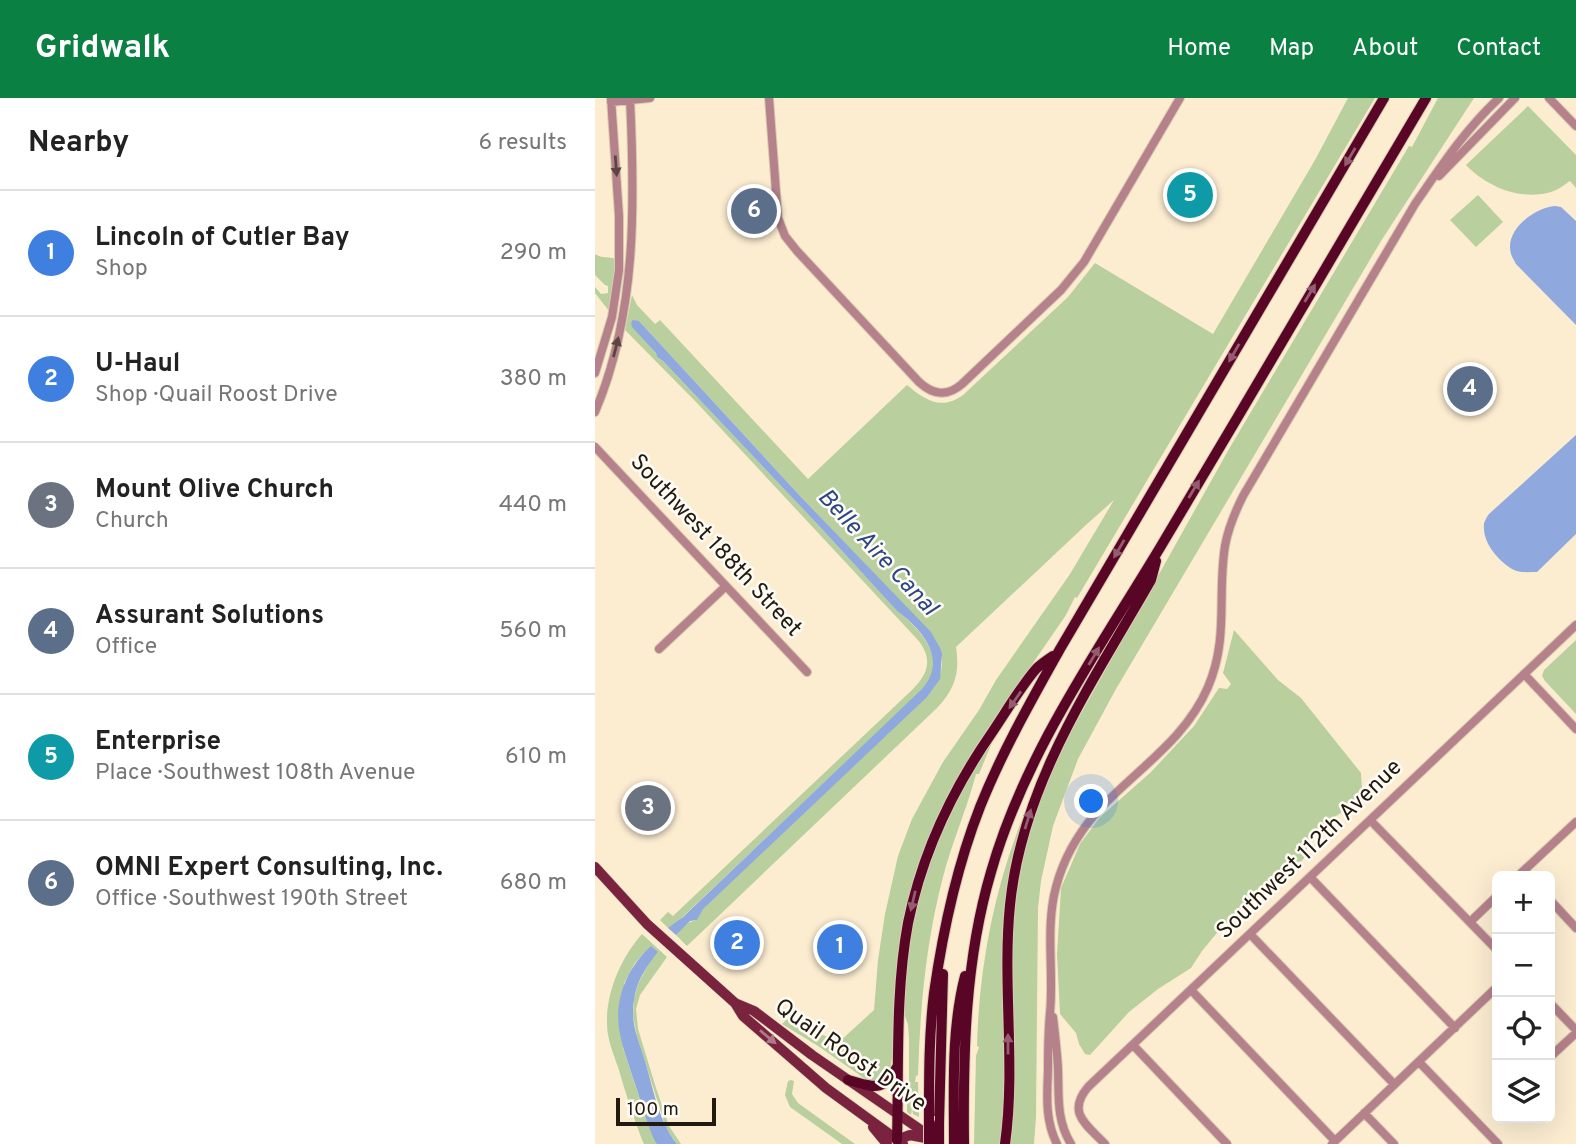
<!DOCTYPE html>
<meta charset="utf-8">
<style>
body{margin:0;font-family:Overpass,sans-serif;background:#f6f6f6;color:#222}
.controls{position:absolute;right:21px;bottom:21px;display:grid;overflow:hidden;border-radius:10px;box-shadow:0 7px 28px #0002}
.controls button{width:63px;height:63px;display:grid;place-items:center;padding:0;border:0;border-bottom:2px solid #e0e0e0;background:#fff;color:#222;font:35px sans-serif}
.scale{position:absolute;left:21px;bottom:18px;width:100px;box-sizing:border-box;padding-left:7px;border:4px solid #201a10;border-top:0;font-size:19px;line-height:24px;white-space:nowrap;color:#201a10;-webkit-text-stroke:5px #fffcf6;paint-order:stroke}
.you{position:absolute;left:497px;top:704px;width:24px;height:24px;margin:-18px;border:5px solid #fff;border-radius:50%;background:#1a73e8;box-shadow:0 0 0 10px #1a73e833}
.badge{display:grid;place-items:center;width:46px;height:46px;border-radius:50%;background:#0b8043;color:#fff;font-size:23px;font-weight:700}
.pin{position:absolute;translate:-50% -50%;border:4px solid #fff;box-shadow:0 2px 7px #0006}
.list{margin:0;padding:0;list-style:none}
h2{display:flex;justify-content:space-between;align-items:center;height:91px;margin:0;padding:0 28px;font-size:30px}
h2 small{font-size:23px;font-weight:400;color:#767676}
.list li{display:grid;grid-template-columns:46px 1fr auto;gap:21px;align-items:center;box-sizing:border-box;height:126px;padding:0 28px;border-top:2px solid #e0e0e0}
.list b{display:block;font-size:26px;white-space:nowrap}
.list p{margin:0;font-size:23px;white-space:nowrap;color:#767676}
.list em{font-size:23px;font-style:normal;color:#767676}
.icon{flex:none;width:38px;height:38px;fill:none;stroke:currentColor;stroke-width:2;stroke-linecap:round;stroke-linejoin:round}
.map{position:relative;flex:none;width:981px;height:1046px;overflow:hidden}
header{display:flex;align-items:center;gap:42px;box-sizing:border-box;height:98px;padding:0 35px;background:#0b8043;color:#fff}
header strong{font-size:33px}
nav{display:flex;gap:38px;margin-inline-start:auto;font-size:24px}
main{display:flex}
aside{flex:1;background:#fff}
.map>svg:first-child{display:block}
.green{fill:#b9cf9e}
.water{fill:#8fa8de}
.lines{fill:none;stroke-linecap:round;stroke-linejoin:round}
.minor-casing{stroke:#d9cbb2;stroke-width:10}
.major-casing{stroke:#d9cbb2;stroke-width:11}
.highway-casing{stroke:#d9cbb2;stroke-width:12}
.minor{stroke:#b5828c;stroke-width:8}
.major{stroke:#7a233e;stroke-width:10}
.highway{stroke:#590626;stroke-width:10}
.highway-bridge-casing{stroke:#d9cbb2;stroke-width:12;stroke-linecap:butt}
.highway-bridge{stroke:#590626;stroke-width:10}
.oneway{fill:#935c6f}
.oneway2{fill:#5c4442}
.oneway3{fill:#af7a88}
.labels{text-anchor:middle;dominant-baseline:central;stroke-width:5;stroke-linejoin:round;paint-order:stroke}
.street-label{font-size:23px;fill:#201a10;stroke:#fffcf6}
.water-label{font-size:24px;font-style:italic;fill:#2b4687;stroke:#fffcf6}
</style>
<header>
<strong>Gridwalk</strong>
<nav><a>Home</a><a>Map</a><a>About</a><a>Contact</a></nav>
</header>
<main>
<aside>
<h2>Nearby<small>6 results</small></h2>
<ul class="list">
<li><span class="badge" style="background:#3f7fe0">1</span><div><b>Lincoln of Cutler Bay</b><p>Shop</p></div><em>290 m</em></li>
<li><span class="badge" style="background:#3f7fe0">2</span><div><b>U-Haul</b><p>Shop · Quail Roost Drive</p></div><em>380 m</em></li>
<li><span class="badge" style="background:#6b7280">3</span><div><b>Mount Olive Church</b><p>Church</p></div><em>440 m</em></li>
<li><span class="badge" style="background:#5c6f8a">4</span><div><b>Assurant Solutions</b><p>Office</p></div><em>560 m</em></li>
<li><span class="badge" style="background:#0f9aa8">5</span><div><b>Enterprise</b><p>Place · Southwest 108th Avenue</p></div><em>610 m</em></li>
<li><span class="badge" style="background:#5c6f8a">6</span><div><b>OMNI Expert Consulting, Inc.</b><p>Office · Southwest 190th Street</p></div><em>680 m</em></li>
</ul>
</aside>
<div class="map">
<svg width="981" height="1046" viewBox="0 0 981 1046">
<rect width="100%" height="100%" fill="#fcedd1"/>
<path class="green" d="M753,0H780L482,500L480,499L471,517L403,616L325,765L296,967L294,975L283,985L273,983L223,948L187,926L192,921L244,944L279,912L283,862L290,816L303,758L317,721L348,664L384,612L401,582L475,476L519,402L492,426L361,549C365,575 360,591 342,610L92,848L81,837C87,830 93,823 102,822L107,811L337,592C352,568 349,557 335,534L206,399L44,223H37L36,224L61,255L62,259L68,263L226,430L302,513C322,528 350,557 334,583C327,595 313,605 303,615L79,827L73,830L65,822L73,814L78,818L318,591C334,575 338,560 322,541L102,305L30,232L37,197L42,207L60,226L65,222L213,381L312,287C330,302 346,313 368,297L473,199L500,165L618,236L720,62Z
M843,0H879L786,143L521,591L483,661L458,728L446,783L443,810L441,1019L439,1046H415L416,864L422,775L437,723L464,655L634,351L814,48L817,49Z
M933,8L981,57V90L975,83C969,87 963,92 956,94C926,103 892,89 871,67Z
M883,97L908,124L881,149L855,122Z
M0,156C7,161 14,158 21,161L20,184L14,213L0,195V189L6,196L13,195V188L10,187L0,177Z
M639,532L683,582L706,600L766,675L767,692L766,702L730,725L713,747L710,759L704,766L660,799L626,830L607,853L596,870L563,891L534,914L495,957L490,956L484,946L481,935L465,916L462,856L466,790L485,746L505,719L555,675L599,628L624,590L632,591L636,586L628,575Z
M981,542V616L950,583L947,578L949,572Z
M398,642L384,676H381C372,711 357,744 348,779C331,844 325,910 323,977L321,978L320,984H323L324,1019L318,1016L317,1010L316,1017L312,1014V1000H314V940L313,927L309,915L312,851L329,776L359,702Z
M432,709H433L422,748L407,1046H379L381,958L384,949L382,948C384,867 400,785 432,709Z
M47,836L72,859L45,897L41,911L43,931L61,990L74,1028L86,1046H82L71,1030L65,1011L42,938L38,918L39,900L43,886L55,863L63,854H50L40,865L29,885L28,950L52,1023L62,1046H49L47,1042C38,1018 30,993 23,969C18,955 12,940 12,926C11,894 26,860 47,836Z
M196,982L199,983L197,996L203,1005L260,1046H247L195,1009L190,997L193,983Z"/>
<path class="water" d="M960,108L966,109L981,123V227L921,166C919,162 917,159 916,156C909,132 939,110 960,108Z
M38,222L44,223L206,399L336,534L346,552L347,556L345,581L332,599L108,811L102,822L95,823L81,837L73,830L88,819L327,591C353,562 328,532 302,513L226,430L68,263L62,259L61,255L37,229L36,224Z
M981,337V436L942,474C934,474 926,475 919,472C904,464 887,445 889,426C889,424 893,417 894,416Z
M56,848L63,854C52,867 41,884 39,902C38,907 38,913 38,918C39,933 45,946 49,960C58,988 63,1023 82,1046H62L61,1045C51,1025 46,1003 39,983C34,967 28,952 25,936C18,902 32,870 56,848Z"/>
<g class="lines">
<defs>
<path id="minor" d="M174,0L183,120L190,138L202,153L324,284C338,297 352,299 367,286L466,192L489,164L585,0
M954,0L981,28
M16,4L55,0
M844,78L920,0
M0,275L17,219L24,172V118L16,0
M0,314C42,215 40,106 35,0
M0,349L212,574
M64,551L131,488
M929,576L981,631
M775,722L902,852
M923,778L981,724
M715,779L860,930
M955,802L981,830
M875,824L902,798
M655,836L799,986
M596,892L740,1043
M955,905L981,932
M458,919C460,936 462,953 463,970C464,997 461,1022 476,1046
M538,947L632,1046
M955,959L981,935
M824,964L903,1046
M769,1015L799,1046
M462,1046C450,1023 452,998 453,973C453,954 453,935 455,915C459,873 450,830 461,789C468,762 483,736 501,715C539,673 590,643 613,589C634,540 622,498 630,448C633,431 640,414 648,398L820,106C847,67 869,33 904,0
M510,1046C492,1027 471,1015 493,989L981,527
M737,1046L902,889"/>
<path id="major" d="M0,769L52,826L140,905L159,913L217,957L339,1041
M140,905L148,918L231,990L308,1046
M278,1029L292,1046
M302,1042L315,1037L336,1041"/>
<path id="highway" d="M253,982C277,988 288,996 302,969
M334,1018C334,977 334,936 339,895C348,832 362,768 385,709C407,654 436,603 465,551L789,0
M344,1025L348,876
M302,1042C304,970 300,895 313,825C327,756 356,694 396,636C409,617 426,588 441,571C446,566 452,562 458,558
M359,1046C359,990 356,932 370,878
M369,1046C368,954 370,862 396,774C430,655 503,553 566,448C655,299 743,149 831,0
M410,1046C421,967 407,886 415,807C427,686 497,585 556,482L561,463"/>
</defs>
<use href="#minor" class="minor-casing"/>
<use href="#major" class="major-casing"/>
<use href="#highway" class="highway-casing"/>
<use href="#minor" class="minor"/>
<use href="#major" class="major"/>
<use href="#highway" class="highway"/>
<defs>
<path id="highway-bridge" d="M334,1018V1046
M344,1025V1046"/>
</defs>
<use href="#highway-bridge" class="highway-bridge-casing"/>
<use href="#highway-bridge" class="highway-bridge"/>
</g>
<defs><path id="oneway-solid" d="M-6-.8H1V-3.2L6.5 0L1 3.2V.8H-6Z" transform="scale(1.75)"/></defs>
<g class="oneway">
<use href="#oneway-solid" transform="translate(755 59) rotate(120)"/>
<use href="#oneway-solid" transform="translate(715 195) rotate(-59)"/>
<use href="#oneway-solid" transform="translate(639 255) rotate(120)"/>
<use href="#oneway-solid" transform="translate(599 391) rotate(-59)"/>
<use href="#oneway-solid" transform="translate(524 451) rotate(120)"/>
<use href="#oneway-solid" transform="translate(499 558) rotate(-59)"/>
<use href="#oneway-solid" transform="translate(420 602) rotate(125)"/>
<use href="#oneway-solid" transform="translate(433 721) rotate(-73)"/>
<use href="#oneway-solid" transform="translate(318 803) rotate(103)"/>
<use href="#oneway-solid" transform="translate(413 946) rotate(-90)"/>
</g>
<g class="oneway2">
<use href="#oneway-solid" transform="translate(21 68) rotate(86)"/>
<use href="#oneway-solid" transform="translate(21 249) rotate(-76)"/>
</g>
<use class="oneway3" href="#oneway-solid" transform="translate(173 939) rotate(40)"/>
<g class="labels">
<g class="street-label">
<text transform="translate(120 448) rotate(47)">Southwest 188th Street</text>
<text transform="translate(715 752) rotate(-44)">Southwest 112th Avenue</text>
<text transform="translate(255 958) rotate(35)">Quail Roost Drive</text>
</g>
<g class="water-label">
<text transform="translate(282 455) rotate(47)">Belle Aire Canal</text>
</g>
</g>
</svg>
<div class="controls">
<button>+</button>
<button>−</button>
<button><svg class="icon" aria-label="locate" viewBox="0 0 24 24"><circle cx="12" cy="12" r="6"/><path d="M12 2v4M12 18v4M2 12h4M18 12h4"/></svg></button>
<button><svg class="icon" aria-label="layers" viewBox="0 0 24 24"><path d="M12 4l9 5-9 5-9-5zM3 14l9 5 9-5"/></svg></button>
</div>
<div class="scale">100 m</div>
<div class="you"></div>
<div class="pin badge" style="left:245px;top:849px;background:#3f7fe0">1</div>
<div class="pin badge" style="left:142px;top:845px;background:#3f7fe0">2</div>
<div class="pin badge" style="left:53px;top:710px;background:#6b7280">3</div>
<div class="pin badge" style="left:875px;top:291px;background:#5c6f8a">4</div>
<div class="pin badge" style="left:595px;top:97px;background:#0f9aa8">5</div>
<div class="pin badge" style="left:159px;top:113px;background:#5c6f8a">6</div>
</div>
</main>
